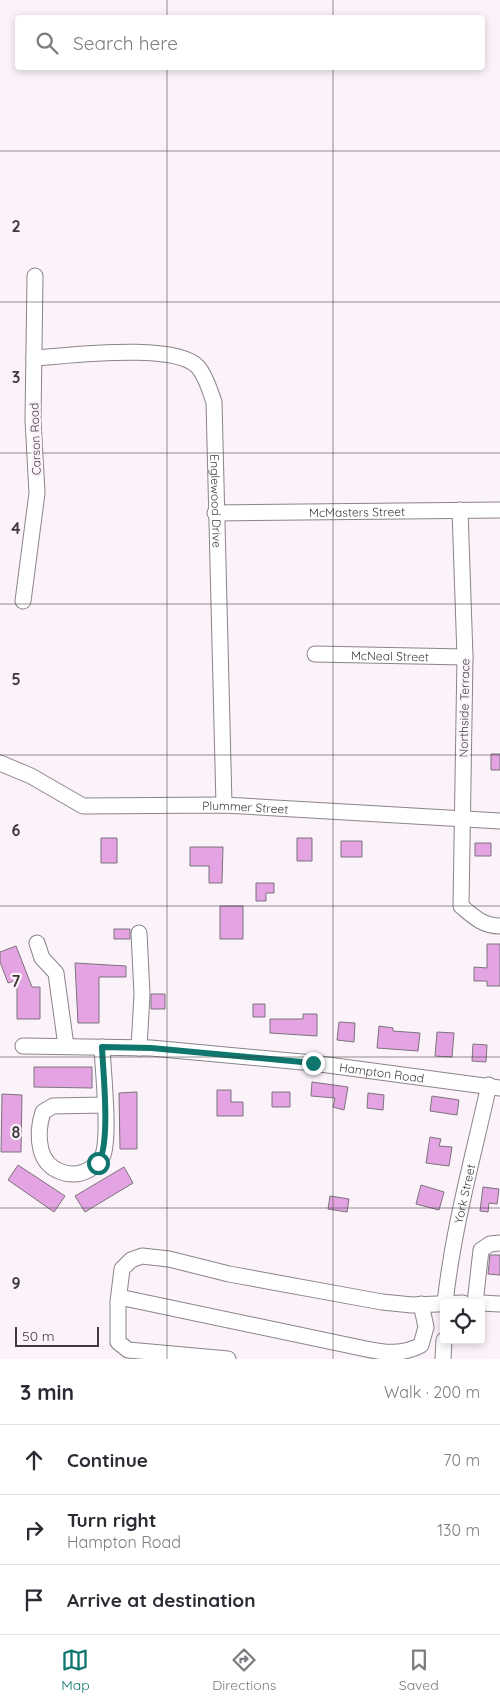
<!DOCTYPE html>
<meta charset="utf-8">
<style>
body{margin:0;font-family:Quicksand,sans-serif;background:#f2f2f3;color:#2b2b33}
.controls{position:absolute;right:15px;bottom:15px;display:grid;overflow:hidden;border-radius:5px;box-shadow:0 2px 8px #0003}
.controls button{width:45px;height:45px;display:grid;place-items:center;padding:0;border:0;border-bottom:1px solid #e1e1e2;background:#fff;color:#2b2b33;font:25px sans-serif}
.scale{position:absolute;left:15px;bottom:12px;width:84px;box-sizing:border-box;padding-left:5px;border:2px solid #3d3a3c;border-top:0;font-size:14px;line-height:18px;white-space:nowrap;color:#3d3a3c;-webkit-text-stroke:4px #fbf2fa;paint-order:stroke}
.stop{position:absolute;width:15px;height:15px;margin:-11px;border:4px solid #0f766e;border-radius:50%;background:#fff}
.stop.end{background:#0f766e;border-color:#fff;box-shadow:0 1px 5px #0008}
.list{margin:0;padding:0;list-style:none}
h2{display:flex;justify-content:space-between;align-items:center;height:65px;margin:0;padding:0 20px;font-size:21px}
h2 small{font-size:16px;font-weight:400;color:#7c7c81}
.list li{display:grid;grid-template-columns:32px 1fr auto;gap:15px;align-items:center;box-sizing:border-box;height:70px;padding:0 20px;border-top:1px solid #e1e1e2}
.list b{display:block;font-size:19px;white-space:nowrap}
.list p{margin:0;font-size:16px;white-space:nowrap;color:#7c7c81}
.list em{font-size:16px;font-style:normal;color:#7c7c81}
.icon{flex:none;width:28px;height:28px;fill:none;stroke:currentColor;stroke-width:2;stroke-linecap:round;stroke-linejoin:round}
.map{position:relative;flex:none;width:500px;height:1359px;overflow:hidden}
.search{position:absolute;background:#fff;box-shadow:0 2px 8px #0003;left:15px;right:15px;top:15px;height:55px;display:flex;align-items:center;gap:12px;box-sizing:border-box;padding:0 18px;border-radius:5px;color:#7c7c81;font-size:19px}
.sheet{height:275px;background:#fff}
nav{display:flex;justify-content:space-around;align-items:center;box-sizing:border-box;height:70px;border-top:1px solid #e1e1e2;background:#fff;font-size:14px;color:#7c7c81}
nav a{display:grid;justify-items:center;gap:2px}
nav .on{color:#0f766e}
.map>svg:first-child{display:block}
.building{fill:#e4a4e3;stroke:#7b747a}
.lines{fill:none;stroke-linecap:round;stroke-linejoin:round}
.minor-casing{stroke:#8b848b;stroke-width:17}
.minor{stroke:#fff;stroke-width:15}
.route{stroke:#0f766e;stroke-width:6}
.grid{fill:none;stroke:#3d3a3c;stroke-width:1;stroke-opacity:0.55}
.labels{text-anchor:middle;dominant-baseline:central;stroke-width:4.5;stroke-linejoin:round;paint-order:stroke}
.street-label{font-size:12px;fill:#3d3a3c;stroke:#fbf2fa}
.grid-label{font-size:16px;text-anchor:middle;font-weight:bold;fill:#3d3a3c;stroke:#fbf2fa;stroke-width:4.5;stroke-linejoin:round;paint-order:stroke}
</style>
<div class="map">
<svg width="500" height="1359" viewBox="0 0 500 1359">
<rect width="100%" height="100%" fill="#fbf2fa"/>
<path class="building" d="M491,754H500V770H491Z
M101,838H117V863H101Z
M297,838H312V861H297Z
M341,841H362V857H341Z
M475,843H491V856H475Z
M190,847H223L222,883H209V866H190Z
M256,883H274V893H266V901H256Z
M220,906H243V939H220Z
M114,929H130V939H114Z
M487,944H500V986H487V981H474V967L487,968Z
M16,946L32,987H40V1019H17V980L8,983L0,962V952Z
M75,963L126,966V977H99V1023H78Z
M151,994H165V1009H151Z
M253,1004H265V1017H253Z
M303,1014H317V1036L270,1033V1019H303Z
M339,1022L355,1023L354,1042L337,1040Z
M379,1026L393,1028V1031L420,1033L418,1051L377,1048Z
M437,1032L454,1033L452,1057L435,1056Z
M473,1044L487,1045L486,1062L472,1061Z
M34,1067H92V1088L34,1087Z
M312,1082L348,1087L344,1110L333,1107L335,1098L311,1096Z
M217,1090H231V1102H243V1116H217Z
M137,1092V1149H120L119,1093Z
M272,1092H290V1107H272Z
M368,1093L384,1095L383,1110L367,1108Z
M2,1094L22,1095L21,1152H1Z
M432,1096L459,1100L457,1115L430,1111Z
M430,1137L441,1139L439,1146L452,1147L449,1166L426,1163Z
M18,1165L65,1196L54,1212L8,1180Z
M124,1167L133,1183L85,1212L75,1196Z
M421,1185L444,1192L439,1210L416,1204Z
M483,1187L499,1189L497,1204L489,1203L488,1212L480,1211Z
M330,1196L349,1199L347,1212L328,1209Z
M490,1255H500V1275L488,1274Z"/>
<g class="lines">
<defs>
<g id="minor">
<path id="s1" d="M34,358C68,356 175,342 198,367C206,376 210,391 214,402L224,805"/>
<path d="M460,510L465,657L461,906C474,917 483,926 500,926"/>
<path id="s2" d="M215,513L500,510"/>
<path d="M23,601L37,493L33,420L35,276"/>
<path id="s3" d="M315,654L465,657"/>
<path id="s4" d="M0,763L31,776L83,806L224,805L500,821"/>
<path d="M37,943L42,958L56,973L66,1046"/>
<path id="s5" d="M23,1046L151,1048L313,1063L500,1088"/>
<path d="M102,1047C103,1072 110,1134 103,1155C101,1161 95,1165 90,1169C72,1180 47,1172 41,1150C38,1138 39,1124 43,1112L53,1106L104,1105"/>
<path d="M139,1048L142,994L139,933"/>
<path d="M119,1297L366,1349C385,1353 403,1355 421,1345L426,1327L421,1304"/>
<path id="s6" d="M445,1303C453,1229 473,1157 489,1085"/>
<path d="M475,1303L481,1250L490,1244L500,1243"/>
<path d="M481,1303L500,1304"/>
<path d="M228,1359L128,1350L118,1342V1302L122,1269L131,1260L142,1256L169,1259L229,1274L382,1302L412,1305L463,1303"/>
<path d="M443,1359L444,1340"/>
</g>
</defs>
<use href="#minor" class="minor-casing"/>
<use href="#minor" class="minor"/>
</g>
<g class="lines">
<path class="route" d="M98,1163C111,1145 103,1072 102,1047L151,1048L313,1063"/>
</g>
<path class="grid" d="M167,0V18M333,0V18M167,68V1359M333,68V1359M0,151H500M0,302H500M0,453H500M0,604H500M0,755H500M0,906H500M0,1057H500M0,1208H500"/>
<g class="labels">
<g class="street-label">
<text transform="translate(35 439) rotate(-92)">Carson Road</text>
<text stroke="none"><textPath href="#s1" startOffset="305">Englewood Drive</textPath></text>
<text stroke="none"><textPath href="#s2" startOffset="142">McMasters Street</textPath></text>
<text stroke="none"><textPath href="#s3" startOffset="75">McNeal Street</textPath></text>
<text transform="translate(464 708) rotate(-89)">Northside Terrace</text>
<text stroke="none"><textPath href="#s4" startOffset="256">Plummer Street</textPath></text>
<text stroke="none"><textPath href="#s5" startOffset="360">Hampton Road</textPath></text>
<text stroke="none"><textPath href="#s6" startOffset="111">York Street</textPath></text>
</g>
</g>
<g class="grid-label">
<text x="16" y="232">2</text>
<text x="16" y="383">3</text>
<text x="16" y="534">4</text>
<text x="16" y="685">5</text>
<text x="16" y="836">6</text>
<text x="16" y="987">7</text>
<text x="16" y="1138">8</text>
<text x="16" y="1289">9</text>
</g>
</svg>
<div class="controls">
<button><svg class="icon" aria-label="locate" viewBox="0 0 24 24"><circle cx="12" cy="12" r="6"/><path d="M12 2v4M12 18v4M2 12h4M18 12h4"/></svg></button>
</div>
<div class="scale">50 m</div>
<div class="stop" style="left:98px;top:1163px"></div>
<div class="stop end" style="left:313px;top:1063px"></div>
<div class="search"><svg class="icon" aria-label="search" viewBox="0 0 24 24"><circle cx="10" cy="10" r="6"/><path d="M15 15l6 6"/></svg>Search here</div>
</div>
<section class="sheet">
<h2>3 min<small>Walk · 200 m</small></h2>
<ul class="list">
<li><svg class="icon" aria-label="ahead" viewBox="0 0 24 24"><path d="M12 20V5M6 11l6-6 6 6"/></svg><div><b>Continue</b></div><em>70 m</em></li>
<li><svg class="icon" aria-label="right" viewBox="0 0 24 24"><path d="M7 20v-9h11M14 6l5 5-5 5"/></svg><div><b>Turn right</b><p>Hampton Road</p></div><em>130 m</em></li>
<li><svg class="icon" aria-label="arrive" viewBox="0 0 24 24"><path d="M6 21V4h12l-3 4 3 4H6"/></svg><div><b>Arrive at destination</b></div></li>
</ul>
</section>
<nav>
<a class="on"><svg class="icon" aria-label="map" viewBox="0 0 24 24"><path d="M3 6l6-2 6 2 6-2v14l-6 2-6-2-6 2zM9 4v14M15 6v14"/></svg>Map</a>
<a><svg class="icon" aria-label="directions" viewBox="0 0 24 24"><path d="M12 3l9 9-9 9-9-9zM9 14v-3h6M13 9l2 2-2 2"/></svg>Directions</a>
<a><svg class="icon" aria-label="saved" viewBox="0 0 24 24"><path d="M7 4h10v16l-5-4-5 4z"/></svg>Saved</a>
</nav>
